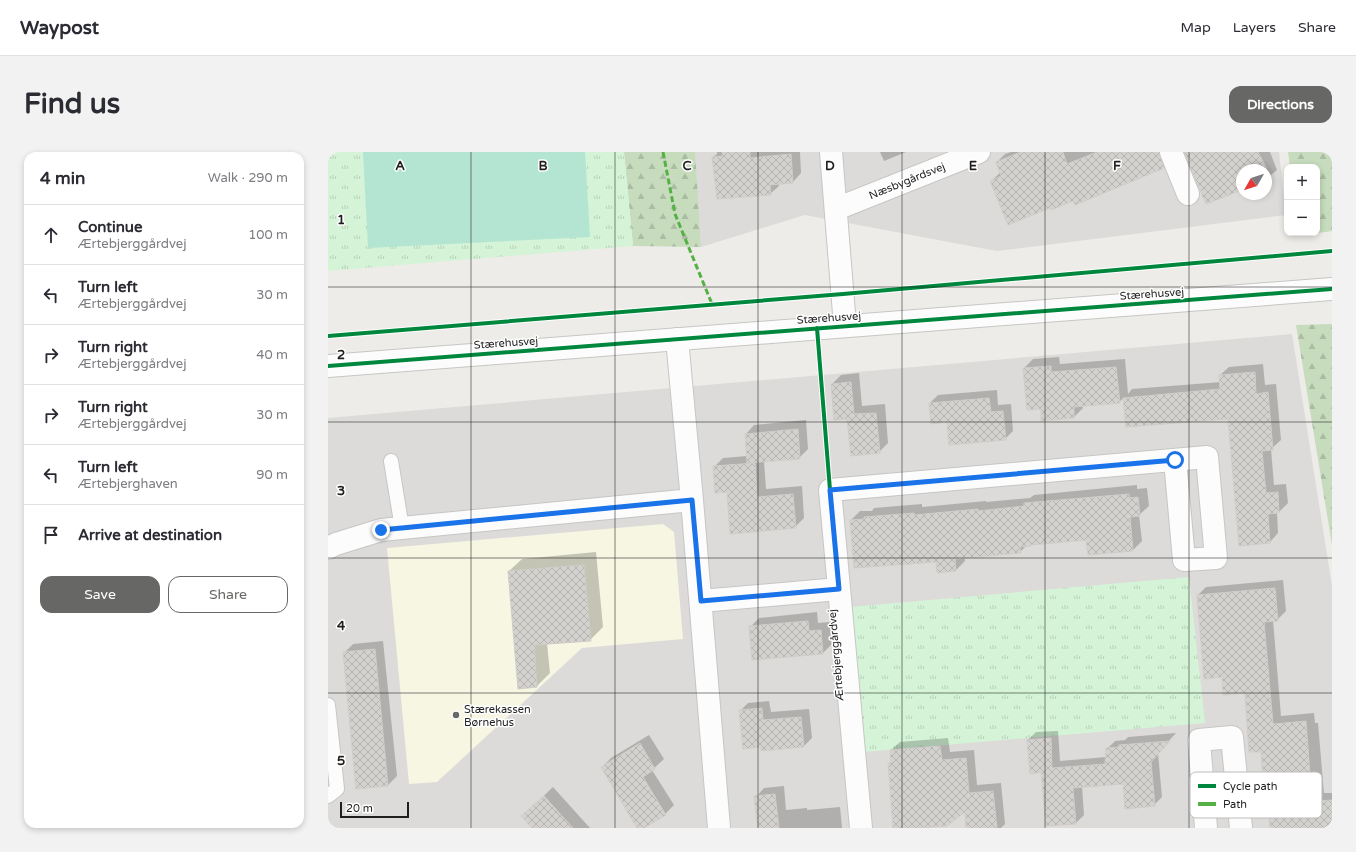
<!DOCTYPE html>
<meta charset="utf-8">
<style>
body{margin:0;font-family:"Varela Round",sans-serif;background:#f2f2f3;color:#2b2b33}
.controls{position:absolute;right:12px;top:12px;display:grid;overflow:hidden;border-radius:8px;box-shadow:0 2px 6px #0003}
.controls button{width:36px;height:36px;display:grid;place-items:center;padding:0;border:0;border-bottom:1px solid #e1e1e2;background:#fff;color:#2b2b33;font:20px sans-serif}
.compass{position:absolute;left:908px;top:12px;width:36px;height:36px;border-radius:50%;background:#fff;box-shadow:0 2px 6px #0003;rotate:231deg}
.scale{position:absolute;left:12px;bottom:10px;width:69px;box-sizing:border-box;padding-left:4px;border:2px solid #1f1f1f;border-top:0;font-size:11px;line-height:14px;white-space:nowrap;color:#1f1f1f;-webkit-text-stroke:3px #fff;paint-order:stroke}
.stop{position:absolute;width:12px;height:12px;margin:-9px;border:3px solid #1a73e8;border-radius:50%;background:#fff}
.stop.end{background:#1a73e8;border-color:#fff;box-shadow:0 1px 4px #0008}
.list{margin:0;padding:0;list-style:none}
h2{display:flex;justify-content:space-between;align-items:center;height:52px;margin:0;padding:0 16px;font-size:17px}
h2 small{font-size:13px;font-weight:400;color:#7c7c81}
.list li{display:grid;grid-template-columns:26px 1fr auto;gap:12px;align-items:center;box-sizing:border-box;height:60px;padding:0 16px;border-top:1px solid #e1e1e2}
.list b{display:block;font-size:15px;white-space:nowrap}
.list p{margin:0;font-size:13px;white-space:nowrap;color:#7c7c81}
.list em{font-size:13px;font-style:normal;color:#7c7c81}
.actions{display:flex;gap:8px;padding:12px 16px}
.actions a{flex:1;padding:9px 0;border:1px solid #676765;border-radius:12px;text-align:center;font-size:14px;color:#676765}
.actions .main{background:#676765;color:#fff}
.icon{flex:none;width:22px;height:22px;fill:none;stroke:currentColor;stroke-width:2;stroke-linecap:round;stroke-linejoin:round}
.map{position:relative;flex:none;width:1004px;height:676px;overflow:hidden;border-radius:12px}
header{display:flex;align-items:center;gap:24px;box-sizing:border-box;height:56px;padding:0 20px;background:#fff;border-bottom:1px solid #e1e1e2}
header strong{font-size:19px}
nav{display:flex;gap:22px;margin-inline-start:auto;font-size:14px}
.intro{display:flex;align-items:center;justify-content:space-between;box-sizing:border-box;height:96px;padding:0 24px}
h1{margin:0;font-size:28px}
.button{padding:10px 18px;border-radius:12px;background:#676765;color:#fff;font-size:14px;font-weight:700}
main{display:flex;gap:24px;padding:0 24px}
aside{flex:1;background:#fff;border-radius:12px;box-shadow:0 2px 6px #0003}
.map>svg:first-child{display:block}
.residential{fill:#dcdbd9;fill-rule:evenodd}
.education{fill:#f6f6e3}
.forest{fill:url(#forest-firs)}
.park{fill:url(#park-tufts)}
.pitch{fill:#b3e5d2}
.shadow{fill:#0003}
.building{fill:url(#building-cross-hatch);stroke:#d0cdc9}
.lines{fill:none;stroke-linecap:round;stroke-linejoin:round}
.service-casing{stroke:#c6c6c4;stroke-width:16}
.minor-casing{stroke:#c6c6c4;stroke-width:24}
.tertiary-casing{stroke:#c6c6c4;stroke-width:24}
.service{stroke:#fcfcfc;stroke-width:14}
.minor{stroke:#fcfcfc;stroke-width:22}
.tertiary{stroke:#fcfcfc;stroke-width:22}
.quiet{stroke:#55b145;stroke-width:3;stroke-dasharray:6 3;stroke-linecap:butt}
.cycleway-casing{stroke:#fff;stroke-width:6}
.cycleway{stroke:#00873e;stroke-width:4}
.route{stroke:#1a73e8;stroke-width:5}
.grid{fill:none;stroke:#1f1f1f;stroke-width:1;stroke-opacity:0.55}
.poi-dot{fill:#676765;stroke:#fff;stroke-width:1.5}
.labels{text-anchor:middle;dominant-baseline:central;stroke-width:3;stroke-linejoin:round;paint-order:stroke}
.street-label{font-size:11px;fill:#1f1f1f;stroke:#fff}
.poi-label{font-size:11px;fill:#1f1f1f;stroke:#fff;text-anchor:start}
.key{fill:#fff;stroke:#bcbcbc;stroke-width:1}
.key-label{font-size:11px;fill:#1f1f1f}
.grid-label{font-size:13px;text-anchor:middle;font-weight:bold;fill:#1f1f1f;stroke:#fff;stroke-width:3;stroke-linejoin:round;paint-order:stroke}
</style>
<header>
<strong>Waypost</strong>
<nav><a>Map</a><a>Layers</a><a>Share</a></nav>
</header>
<div class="intro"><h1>Find us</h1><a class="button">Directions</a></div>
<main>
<aside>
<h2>4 min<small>Walk · 290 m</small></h2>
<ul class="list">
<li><svg class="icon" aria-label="ahead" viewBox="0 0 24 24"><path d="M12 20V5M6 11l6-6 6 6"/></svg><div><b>Continue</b><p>Ærtebjerggårdvej</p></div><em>100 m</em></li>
<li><svg class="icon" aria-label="left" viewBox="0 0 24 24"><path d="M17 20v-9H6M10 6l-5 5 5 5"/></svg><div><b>Turn left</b><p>Ærtebjerggårdvej</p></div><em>30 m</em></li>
<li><svg class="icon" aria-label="right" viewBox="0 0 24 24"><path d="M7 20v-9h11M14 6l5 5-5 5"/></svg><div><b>Turn right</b><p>Ærtebjerggårdvej</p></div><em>40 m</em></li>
<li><svg class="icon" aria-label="right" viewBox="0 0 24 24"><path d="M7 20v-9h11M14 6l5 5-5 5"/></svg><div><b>Turn right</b><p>Ærtebjerggårdvej</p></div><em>30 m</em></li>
<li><svg class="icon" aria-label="left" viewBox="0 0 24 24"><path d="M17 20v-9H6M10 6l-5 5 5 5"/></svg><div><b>Turn left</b><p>Ærtebjerghaven</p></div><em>90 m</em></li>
<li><svg class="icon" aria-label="arrive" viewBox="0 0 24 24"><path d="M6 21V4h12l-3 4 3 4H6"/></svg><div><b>Arrive at destination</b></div></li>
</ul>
<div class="actions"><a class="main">Save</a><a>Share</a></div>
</aside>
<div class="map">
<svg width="1004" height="676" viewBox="0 0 1004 676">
<defs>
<pattern id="forest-firs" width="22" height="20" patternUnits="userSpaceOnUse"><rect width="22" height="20" fill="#c6dcbd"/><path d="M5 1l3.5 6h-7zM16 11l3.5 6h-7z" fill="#aabca2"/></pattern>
<pattern id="park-tufts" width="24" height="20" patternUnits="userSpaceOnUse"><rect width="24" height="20" fill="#d5f4d7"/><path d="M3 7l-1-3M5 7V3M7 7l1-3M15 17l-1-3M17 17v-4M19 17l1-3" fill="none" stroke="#b6d1b8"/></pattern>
<pattern id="building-cross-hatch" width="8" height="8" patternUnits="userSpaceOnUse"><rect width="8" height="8" fill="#d4d2cf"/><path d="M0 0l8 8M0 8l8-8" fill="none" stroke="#b6b4b1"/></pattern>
</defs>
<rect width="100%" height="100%" fill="#edece8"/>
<path class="residential" d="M366,0H951L958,63L669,99L477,63L373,95ZM914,18H938V42H914Z
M964,182L1004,434V676H0V266Z"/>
<path class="education" d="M335,372L346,380L355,487L254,496L109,630L81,632L59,396Z"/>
<path class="forest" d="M296,0H367L373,95L305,94Z
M960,0H1004V79L969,84V81H989V15H962Z
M1004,172V393L968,173Z"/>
<path class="park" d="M0,0H296L305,94L0,119Z
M861,425L877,571L535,600L522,455Z"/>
<path class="pitch" d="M35,0H257L262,85L40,96Z"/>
<path class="shadow" d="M389,0H472L473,21L465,30L451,31V34L442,42L385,5L389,2Z
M552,0H578L556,9Z
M683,0H841L844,7L836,15L746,48L722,55L663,29L673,20L669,10L677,2Z
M858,0H942L949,18L938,27V18H914V37Z
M731,205L732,212L797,207L800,242L804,237L893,230L892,223L901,215L935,212L937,233L948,232L953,288L943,297L946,333L958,332L960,351L951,360H949L950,381L942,390L901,266L799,274L796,246L791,250L754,253L755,256L746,265L713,256L696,216L705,207Z
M531,221L534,254L557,252L560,291L551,300L520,266L504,232L513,223Z
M669,238L670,253L683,252L685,279L677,287L620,269L602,251L610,243Z
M478,268L480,297L471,306L436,309L438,337L474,334L476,366L467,375L400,339L386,315L395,306L419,304L418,282L426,273Z
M809,333V337L819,336L821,354L811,363L814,389L805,398L759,387L699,393L692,400L636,405L637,409L628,418L523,368L532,359H544L546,356L594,352V355L658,349V350L702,346L706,343Z
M268,400L275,475L262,488L219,491L222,521L209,534L191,536L181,419L194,407Z
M955,428L958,459L949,468H945L953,564L986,561L987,571H990L996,641H1004V676H943L934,599L918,540L895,524L870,443L878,435Z
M489,460L490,471L502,470L504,492L495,501L422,475L431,466Z
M55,489L69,624L60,633L29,636L16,501L25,492Z
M441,549L443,560L481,557L484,586L476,594H434L412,559L420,551Z
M730,579L732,609L778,605L779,597L787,589L797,588L800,585L848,581L830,601L834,645L826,653L796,630L754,634L756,663L748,671L719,673L714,619L700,588L708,580Z
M321,583L336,607L324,618L346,653L337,662L314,676H310L274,615L283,606Z
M620,586L622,600L646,598L649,633L673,631L677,672L673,676H639L638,658L581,676H566L561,612L564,609L563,598L572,590Z
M456,634L458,658L479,656V658L512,655L514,676H431L428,645L436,636Z
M225,635L262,676H205L203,656Z"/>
<path class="building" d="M394,0H422V6L463,2L465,31L442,33L443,43L389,47L384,5L395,4Z
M693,0H735L739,12L769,0H831L836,16L747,53L745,49L723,58L722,56L680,73L662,29L673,24L668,10Z
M856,0H930L939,17H938L941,27L938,28V18H914V38L878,52Z
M723,214V220L788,215L792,251L746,255V266L713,269V257L699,258L695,216Z
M927,220L928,242L940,240L945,298L934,299L938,341L950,340L951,361L940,362L942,391L911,394L900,267L798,275L795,246L892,237L891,223Z
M523,230L526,262L548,261L552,301L523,304L519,267L506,268L503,232Z
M661,246L663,260L675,259L678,288L621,293L619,270L603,272L601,251Z
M470,277L472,307L419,311L417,282Z
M427,311L429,345L465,342L468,376L402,382L399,340L387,341L385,314Z
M801,342V346L810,345L812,364L802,365L805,399L760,403L758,388L703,393V394L692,395L693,401L627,407L628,419L609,421L608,410L526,416L522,368L536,367V365L586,361V363L650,357V359L696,354V351Z
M256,413L263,489L206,493L209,535L190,537L180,419Z
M947,436L950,469L936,470L945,572L978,569L982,623L986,622L988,649L1004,648V676H942L939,643H936L933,600H921L917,541L895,543L894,525L876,527L869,443Z
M480,469L481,479L493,478L495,502L424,508L421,474Z
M47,497L60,634L28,637L15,500Z
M434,556L435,568L473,565L476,595L433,599V595L415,597L411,558Z
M723,586L724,616L777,612L778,596L791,595V593L842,589L823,610L827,654L797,657L795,632L745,636L748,672L718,674L713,620L702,622L699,588Z
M312,591L327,617L315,625L338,663L316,676H309L273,615Z
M612,594L614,608L638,606L641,641L665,639L669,676H638L637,660L619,674L593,676H565L560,611H563L562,598Z
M447,642L451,676H430L426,644Z
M216,644L245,676H204L193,664Z"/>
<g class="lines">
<defs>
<path id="service" d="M63,309L74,376
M0,553L9,637L0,644"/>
<path id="minor" d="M503,0L517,174
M843,0L860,42
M508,57L651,0
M349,187L364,348L391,676
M0,396L8,392L53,378L364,348
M373,449L511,437
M533,676L502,338L879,305L888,406L856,408L847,308
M878,676L871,588L904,585L913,676"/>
<path id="tertiary" d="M0,214L1004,137"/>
</defs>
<use href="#service" class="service-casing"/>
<use href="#minor" class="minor-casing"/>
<use href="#tertiary" class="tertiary-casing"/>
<use href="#service" class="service"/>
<use href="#minor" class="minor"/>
<use href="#tertiary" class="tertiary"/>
<path class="quiet" d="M335,0L347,62L384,152"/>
<defs>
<path id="cycleway" d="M489,176L502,338
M0,184L515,142L1004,99
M0,214L1004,137"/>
</defs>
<use href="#cycleway" class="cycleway-casing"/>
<use href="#cycleway" class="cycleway"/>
</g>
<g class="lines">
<path class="route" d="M53,378L364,348L373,449L511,437L502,338L847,308"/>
</g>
<path class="grid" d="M143,0V676M287,0V676M430,0V676M574,0V676M717,0V676M861,0V676M0,135H1004M0,270H1004M0,406H1004M0,541H1004"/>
<circle class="poi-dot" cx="128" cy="563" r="4"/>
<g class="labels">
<g class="street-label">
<text transform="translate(579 29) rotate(-22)">Næsbygårdsvej</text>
<text transform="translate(824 142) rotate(-4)">Stærehusvej</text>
<text transform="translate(501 166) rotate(-4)">Stærehusvej</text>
<text transform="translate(178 191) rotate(-4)">Stærehusvej</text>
<text transform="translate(508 503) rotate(-95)">Ærtebjerggårdvej</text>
</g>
<g class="poi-label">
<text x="136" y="557">Stærekassen<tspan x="136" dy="13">Børnehus</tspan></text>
</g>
</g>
<rect x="862" y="620" width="132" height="46" rx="6" class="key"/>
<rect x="870" y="632" width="18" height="4" fill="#00873e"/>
<rect x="870" y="650" width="18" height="4" fill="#55b145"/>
<g class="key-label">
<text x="895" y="638">Cycle path</text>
<text x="895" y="656">Path</text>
</g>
<g class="grid-label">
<text x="72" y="18">A</text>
<text x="215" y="18">B</text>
<text x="359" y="18">C</text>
<text x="502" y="18">D</text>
<text x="645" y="18">E</text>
<text x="789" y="18">F</text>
<text x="13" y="72">1</text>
<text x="13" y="207">2</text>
<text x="13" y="343">3</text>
<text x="13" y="478">4</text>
<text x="13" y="613">5</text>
</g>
</svg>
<div class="controls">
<button>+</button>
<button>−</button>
</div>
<svg class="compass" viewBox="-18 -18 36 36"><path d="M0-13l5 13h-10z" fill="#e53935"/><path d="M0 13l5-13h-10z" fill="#7c7c81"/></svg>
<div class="scale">20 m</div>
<div class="stop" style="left:847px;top:308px"></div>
<div class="stop end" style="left:53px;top:378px"></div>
</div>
</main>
